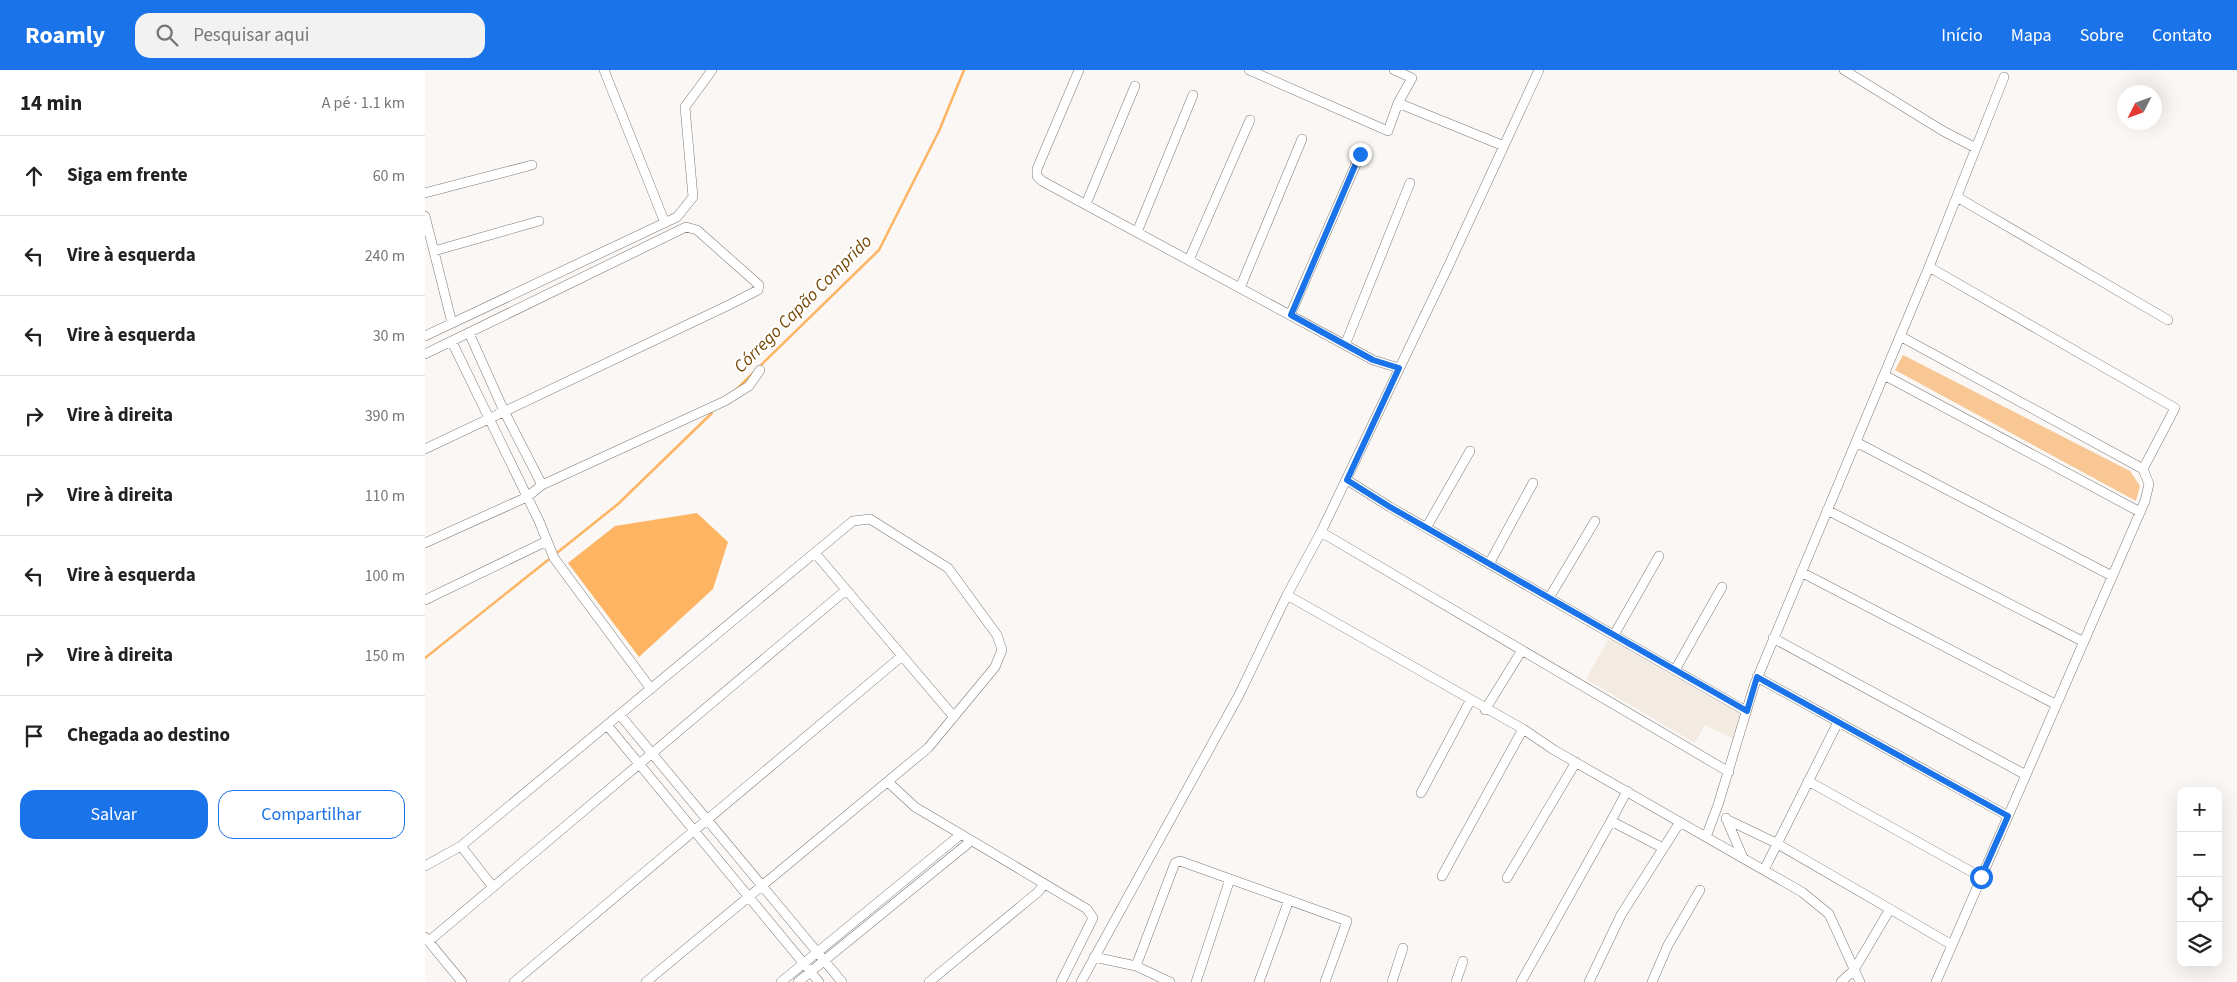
<!DOCTYPE html>
<html lang="pt">
<meta charset="utf-8">
<style>
body{margin:0;font-family:"Source Sans 3",sans-serif;background:#f2f2f2;color:#222}
.controls{position:absolute;right:15px;bottom:15px;display:grid;overflow:hidden;border-radius:10px;box-shadow:0 5px 20px #0002}
.controls button{width:45px;height:45px;display:grid;place-items:center;padding:0;border:0;border-bottom:1px solid #e0e0e0;background:#fff;color:#222;font:25px sans-serif}
.compass{position:absolute;left:1692px;top:15px;width:45px;height:45px;border-radius:50%;background:#fff;box-shadow:0 5px 20px #0002;rotate:228deg}
.stop{position:absolute;width:15px;height:15px;margin:-11px;border:4px solid #1a73e8;border-radius:50%;background:#fff}
.stop.end{background:#1a73e8;border-color:#fff;box-shadow:0 1px 5px #0008}
.list{margin:0;padding:0;list-style:none}
h2{display:flex;justify-content:space-between;align-items:center;height:65px;margin:0;padding:0 20px;font-size:21px}
h2 small{font-size:16px;font-weight:400;color:#767676}
.list li{display:grid;grid-template-columns:32px 1fr auto;gap:15px;align-items:center;box-sizing:border-box;height:80px;padding:0 20px;border-top:1px solid #e0e0e0}
.list b{display:block;font-size:19px;white-space:nowrap}
.list em{font-size:16px;font-style:normal;color:#767676}
.actions{display:flex;gap:10px;padding:15px 20px}
.actions a{flex:1;padding:11px 0;border:1px solid #1a73e8;border-radius:15px;text-align:center;font-size:18px;color:#1a73e8}
.actions .main{background:#1a73e8;color:#fff}
.icon{flex:none;width:28px;height:28px;fill:none;stroke:currentColor;stroke-width:2;stroke-linecap:round;stroke-linejoin:round}
.map{position:relative;flex:none;width:1812px;height:912px;overflow:hidden}
header{display:flex;align-items:center;gap:30px;box-sizing:border-box;height:70px;padding:0 25px;background:#1a73e8;color:#fff}
header strong{font-size:24px}
nav{display:flex;gap:28px;margin-inline-start:auto;font-size:18px}
.search{width:350px;height:45px;background:#f2f2f2;display:flex;align-items:center;gap:12px;box-sizing:border-box;padding:0 18px;border-radius:15px;color:#767676;font-size:19px}
main{display:flex}
aside{flex:1;background:#fff}
.map>svg:first-child{display:block}
.built{fill:#f3eae2}
.green{fill:#f8c793}
.water{fill:#fdb463}
.lines{fill:none;stroke-linecap:round;stroke-linejoin:round}
.stream{stroke:#fdb463;stroke-width:2.5}
.minor-casing{stroke:#7d7a78;stroke-width:10}
.minor{stroke:#fff;stroke-width:9}
.route{stroke:#1a73e8;stroke-width:6}
.labels{text-anchor:middle;dominant-baseline:central;stroke-width:4;stroke-linejoin:round;paint-order:stroke}
.water-label{font-size:18px;font-style:italic;fill:#774805;stroke:#fff}
</style>
<header>
<strong>Roamly</strong>
<div class="search"><svg class="icon" aria-label="search" viewBox="0 0 24 24"><circle cx="10" cy="10" r="6"/><path d="M15 15l6 6"/></svg>Pesquisar aqui</div>
<nav><a>Início</a><a>Mapa</a><a>Sobre</a><a>Contato</a></nav>
</header>
<main>
<aside>
<h2>14 min<small>A pé · 1.1 km</small></h2>
<ul class="list">
<li><svg class="icon" aria-label="ahead" viewBox="0 0 24 24"><path d="M12 20V5M6 11l6-6 6 6"/></svg><div><b>Siga em frente</b></div><em>60 m</em></li>
<li><svg class="icon" aria-label="left" viewBox="0 0 24 24"><path d="M17 20v-9H6M10 6l-5 5 5 5"/></svg><div><b>Vire à esquerda</b></div><em>240 m</em></li>
<li><svg class="icon" aria-label="left" viewBox="0 0 24 24"><path d="M17 20v-9H6M10 6l-5 5 5 5"/></svg><div><b>Vire à esquerda</b></div><em>30 m</em></li>
<li><svg class="icon" aria-label="right" viewBox="0 0 24 24"><path d="M7 20v-9h11M14 6l5 5-5 5"/></svg><div><b>Vire à direita</b></div><em>390 m</em></li>
<li><svg class="icon" aria-label="right" viewBox="0 0 24 24"><path d="M7 20v-9h11M14 6l5 5-5 5"/></svg><div><b>Vire à direita</b></div><em>110 m</em></li>
<li><svg class="icon" aria-label="left" viewBox="0 0 24 24"><path d="M17 20v-9H6M10 6l-5 5 5 5"/></svg><div><b>Vire à esquerda</b></div><em>100 m</em></li>
<li><svg class="icon" aria-label="right" viewBox="0 0 24 24"><path d="M7 20v-9h11M14 6l5 5-5 5"/></svg><div><b>Vire à direita</b></div><em>150 m</em></li>
<li><svg class="icon" aria-label="arrive" viewBox="0 0 24 24"><path d="M6 21V4h12l-3 4 3 4H6"/></svg><div><b>Chegada ao destino</b></div></li>
</ul>
<div class="actions"><a class="main">Salvar</a><a>Compartilhar</a></div>
</aside>
<div class="map">
<svg width="1812" height="912" viewBox="0 0 1812 912">
<rect width="100%" height="100%" fill="#faf7f4"/>
<path class="built" d="M1184,569L1315,644L1309,669L1280,655L1270,673L1161,609Z"/>
<path class="green" d="M1478,285L1705,401L1715,416L1711,431L1470,300Z"/>
<path class="water" d="M272,443L303,472L288,519L214,587L143,493L190,456Z"/>
<g class="lines">
<path class="stream" d="M333,298L454,180L514,61L539,0
M310,321L329,302
M133,482L193,434L287,343
M0,588L123,490"/>
<defs>
<path id="minor" d="M179,0L240,153
M654,0L612,99V106L617,111L948,290L974,298
M824,0L963,61L973,33L987,8L969,0
M1419,0L1518,61L1551,78
M973,33L1079,76
M0,123L107,95
M1532,127L1743,250
M661,134L710,16
M0,146L27,253
M712,162L768,25
M9,181L114,151
M764,190L825,50
M1504,197L1750,338L1718,399
M815,218L877,69
M865,245L935,85
M44,263L79,341L117,415
M0,266L252,147L268,127L260,37L287,0
M1475,266L1718,399L1724,414L1720,431L1511,912
M27,272L114,451L129,488L226,619
M920,275L985,113
M0,284L261,157L272,160L334,215L333,220L306,234L0,379
M1459,305L1715,442
M1431,372L1687,506
M922,410L965,437L1321,641
M1402,440L1659,572
M1001,458L1045,381
M896,462L1304,702
M0,473L102,427L117,415L300,331L324,316L335,300
M390,483L529,647
M1064,494L1108,413
M1376,502L1630,634
M862,525L1098,659L1129,680L1377,822L1404,844L1435,912
M1124,528L1170,451
M0,530L122,471
M1189,565L1234,486
M1348,568L1601,705
M1250,600L1297,517
M1332,607L1583,746
M1060,640L1097,580
M195,645L417,912
M182,655L394,912
M1383,711L1556,807
M463,712L490,737L662,839L668,848L636,912
M996,723L1045,631
M1301,748L1318,788
M1301,749L1351,773L1527,875
M1186,751L1202,721
M1281,767L1293,735L1329,616L1504,197L1579,7
M36,776L68,817
M0,796L36,776L428,451L445,449L523,498L572,565L577,580L570,597L503,678L221,912
M1339,800L1413,652
M1017,806L1098,659
M1082,808L1151,692
M0,867L37,912
M4,871L421,520
M669,887L711,896L745,912
M711,896L750,793L755,791L922,851L900,912
M89,912L477,586
M356,912L535,765
M373,912L546,771
M504,912L613,822L619,814
M656,912L814,625L862,525L896,462L1022,199L1114,0
M771,912L805,809
M834,912L864,830
M967,912L978,878
M1031,912L1038,891
M1096,912L1186,751L1238,778
M1164,912L1196,845L1255,752
M1227,912L1243,875L1275,820
M1416,912L1429,900L1465,839"/>
</defs>
<use href="#minor" class="minor-casing"/>
<use href="#minor" class="minor"/>
</g>
<g class="lines">
<path class="route" d="M935,84L866,245L948,290L974,298L922,410L965,437L1322,641L1332,607L1583,746L1556,807"/>
</g>
<g class="labels">
<g class="water-label">
<text transform="translate(378 234) rotate(-45)">Córrego Capão Comprido</text>
</g>
</g>
</svg>
<div class="controls">
<button>+</button>
<button>−</button>
<button><svg class="icon" aria-label="locate" viewBox="0 0 24 24"><circle cx="12" cy="12" r="6"/><path d="M12 2v4M12 18v4M2 12h4M18 12h4"/></svg></button>
<button><svg class="icon" aria-label="layers" viewBox="0 0 24 24"><path d="M12 4l9 5-9 5-9-5zM3 14l9 5 9-5"/></svg></button>
</div>
<svg class="compass" viewBox="-18 -18 36 36"><path d="M0-13l5 13h-10z" fill="#e53935"/><path d="M0 13l5-13h-10z" fill="#767676"/></svg>
<div class="stop" style="left:1556px;top:807px"></div>
<div class="stop end" style="left:935px;top:84px"></div>
</div>
</main>
